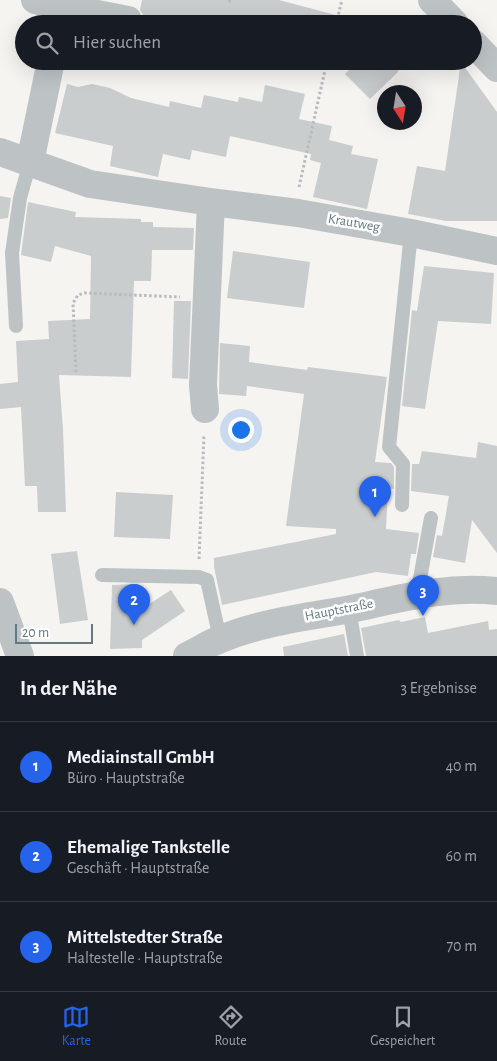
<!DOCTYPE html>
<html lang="de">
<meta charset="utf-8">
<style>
body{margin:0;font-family:"Alegreya Sans",sans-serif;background:#20242c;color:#f1f3f6}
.compass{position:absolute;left:377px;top:85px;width:45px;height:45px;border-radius:50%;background:#171b24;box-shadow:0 5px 20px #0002;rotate:168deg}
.scale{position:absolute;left:15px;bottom:12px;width:78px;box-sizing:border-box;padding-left:5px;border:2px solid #637a82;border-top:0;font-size:14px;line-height:18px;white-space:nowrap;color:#637a82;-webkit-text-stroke:4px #fff;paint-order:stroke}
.you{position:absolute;left:240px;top:429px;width:18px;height:18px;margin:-12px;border:4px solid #fff;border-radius:50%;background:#1a73e8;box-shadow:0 0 0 8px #1a73e833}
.badge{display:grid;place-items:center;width:32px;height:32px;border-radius:50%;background:#2563eb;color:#fff;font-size:16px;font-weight:700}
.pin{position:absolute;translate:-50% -41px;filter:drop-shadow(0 1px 2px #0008)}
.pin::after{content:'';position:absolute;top:26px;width:18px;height:15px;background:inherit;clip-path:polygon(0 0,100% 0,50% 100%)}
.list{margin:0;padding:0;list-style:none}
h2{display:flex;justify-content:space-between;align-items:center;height:65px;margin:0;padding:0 20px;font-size:21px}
h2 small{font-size:16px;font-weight:400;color:#9ea1a6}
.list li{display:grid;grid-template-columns:32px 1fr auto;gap:15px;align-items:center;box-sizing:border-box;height:90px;padding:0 20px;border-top:1px solid #363941}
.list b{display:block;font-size:19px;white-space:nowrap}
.list p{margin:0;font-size:16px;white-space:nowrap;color:#9ea1a6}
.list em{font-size:16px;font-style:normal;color:#9ea1a6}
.icon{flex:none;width:28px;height:28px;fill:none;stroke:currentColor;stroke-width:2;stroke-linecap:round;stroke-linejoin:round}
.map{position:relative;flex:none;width:497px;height:656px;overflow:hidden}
.search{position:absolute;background:#171b24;box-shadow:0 5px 20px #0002;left:15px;right:15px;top:15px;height:55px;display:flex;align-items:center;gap:12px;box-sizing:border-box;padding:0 18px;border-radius:28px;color:#9ea1a6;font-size:19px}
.sheet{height:335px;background:#171b24}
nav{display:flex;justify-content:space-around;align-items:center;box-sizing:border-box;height:70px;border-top:1px solid #363941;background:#171b24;font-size:14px;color:#9ea1a6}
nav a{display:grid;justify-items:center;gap:2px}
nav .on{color:#2563eb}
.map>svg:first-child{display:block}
.building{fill:#c9cdce}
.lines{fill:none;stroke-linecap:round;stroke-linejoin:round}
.path{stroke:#b7bbbc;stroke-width:3;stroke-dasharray:2.5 2.5;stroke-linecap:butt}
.service{stroke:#bdc3c5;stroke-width:14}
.minor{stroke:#bdc3c5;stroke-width:28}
.tertiary{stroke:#bdc3c5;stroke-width:28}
.labels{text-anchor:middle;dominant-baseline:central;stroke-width:5;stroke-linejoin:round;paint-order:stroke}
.street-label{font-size:14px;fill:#637a82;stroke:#fff}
</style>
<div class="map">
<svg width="497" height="656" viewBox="0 0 497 656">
<rect width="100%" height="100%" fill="#f5f4f0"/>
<path class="building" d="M142,0H279L343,17L342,24H143V15L140,10Z
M358,61H401L398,72L370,99L345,74Z
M461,62L497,112V221H446L408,214L417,166L445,171Z
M67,84L78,87L92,84L110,88L131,98L169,107L170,101L201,108L204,95L238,102L239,97L262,102L265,85L305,94L299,119L332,126L329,140L353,146L351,154L378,159L367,209L313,197L321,163L310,160L311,154L230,136L226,157L192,150L190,160L163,154L158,177L110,166L113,146L55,133Z
M0,196L11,198L8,218L0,219Z
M28,202L76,212L75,217L141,219V222H153V227L194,228L193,250H152L151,281H134L131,377L59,375L63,429L66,512H38L37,486H25L21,407L0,409V384L18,382L16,341L49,339L48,321L90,319L91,256L55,246L51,262L21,255Z
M233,251L310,262L304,308L227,298Z
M424,266L494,273L491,324L438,321L425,409L402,406L412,310L417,311Z
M174,301H191L188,379L172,378Z
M220,343L250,346L249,362L307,370L308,367L387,377L375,462L391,463L394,467V489L388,488L386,529L419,533L416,554H411L408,576L376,572L222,605L214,567V558L336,534V529L286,526L304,394L247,386L246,396L219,394Z
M478,442L497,446V553L472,520L465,563L433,557L437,535L442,536L449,496L411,491L412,464H419L422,451L476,458Z
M116,492L173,495L170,539L114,537Z
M77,551L88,620L60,624L51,554Z
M138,584L140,610L171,590L185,611L142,640V648L110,649L112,585Z
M425,617L428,633L488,621L489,630L497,629V656H366L361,628L399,620L401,622Z
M344,634L348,656H284L283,647Z"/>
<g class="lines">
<path class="path" d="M229,2L230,0
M336,24L342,0
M299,187L327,61
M76,372L73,303L78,295L85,293L180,297
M199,559L204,435"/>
<path class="service" d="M16,326L12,253L20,198L30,162
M402,505L403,464L389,447L411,233
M102,575L199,577L207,580L220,639
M417,595L431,518
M349,609L357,656"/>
<path class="minor" d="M35,0L62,7
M432,0L455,24
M59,24L62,7L128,20
M473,43L497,68
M0,152L90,184L211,202L298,213L411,233L497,251
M30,162L51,61
M205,409L203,385L211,202"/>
<path class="tertiary" d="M0,602L20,656
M187,656C199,650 210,643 221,639C262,622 307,617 351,609C402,598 444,586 497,591"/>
</g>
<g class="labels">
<g class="street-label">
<text transform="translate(354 223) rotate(10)">Krautweg</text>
<text transform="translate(339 610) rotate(-11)">Hauptstraße</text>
</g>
</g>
</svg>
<svg class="compass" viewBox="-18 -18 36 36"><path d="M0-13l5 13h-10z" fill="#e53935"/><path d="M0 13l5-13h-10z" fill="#9ea1a6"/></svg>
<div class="scale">20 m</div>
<div class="you"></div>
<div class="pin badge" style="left:375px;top:517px">1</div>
<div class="pin badge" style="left:134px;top:625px">2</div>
<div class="pin badge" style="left:423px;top:616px">3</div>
<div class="search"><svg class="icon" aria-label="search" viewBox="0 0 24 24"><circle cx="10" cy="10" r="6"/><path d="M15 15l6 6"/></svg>Hier suchen</div>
</div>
<section class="sheet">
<h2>In der Nähe<small>3 Ergebnisse</small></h2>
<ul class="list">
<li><span class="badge">1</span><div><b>Mediainstall GmbH</b><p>Büro · Hauptstraße</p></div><em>40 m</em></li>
<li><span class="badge">2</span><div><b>Ehemalige Tankstelle</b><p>Geschäft · Hauptstraße</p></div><em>60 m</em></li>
<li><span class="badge">3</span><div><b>Mittelstedter Straße</b><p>Haltestelle · Hauptstraße</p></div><em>70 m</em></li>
</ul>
</section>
<nav>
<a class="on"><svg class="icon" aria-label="map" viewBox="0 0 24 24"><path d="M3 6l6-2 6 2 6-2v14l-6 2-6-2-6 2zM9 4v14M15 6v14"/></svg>Karte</a>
<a><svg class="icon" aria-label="directions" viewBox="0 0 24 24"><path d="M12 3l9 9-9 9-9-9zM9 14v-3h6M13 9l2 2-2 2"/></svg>Route</a>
<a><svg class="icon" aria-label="saved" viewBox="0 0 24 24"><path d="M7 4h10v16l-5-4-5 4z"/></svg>Gespeichert</a>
</nav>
